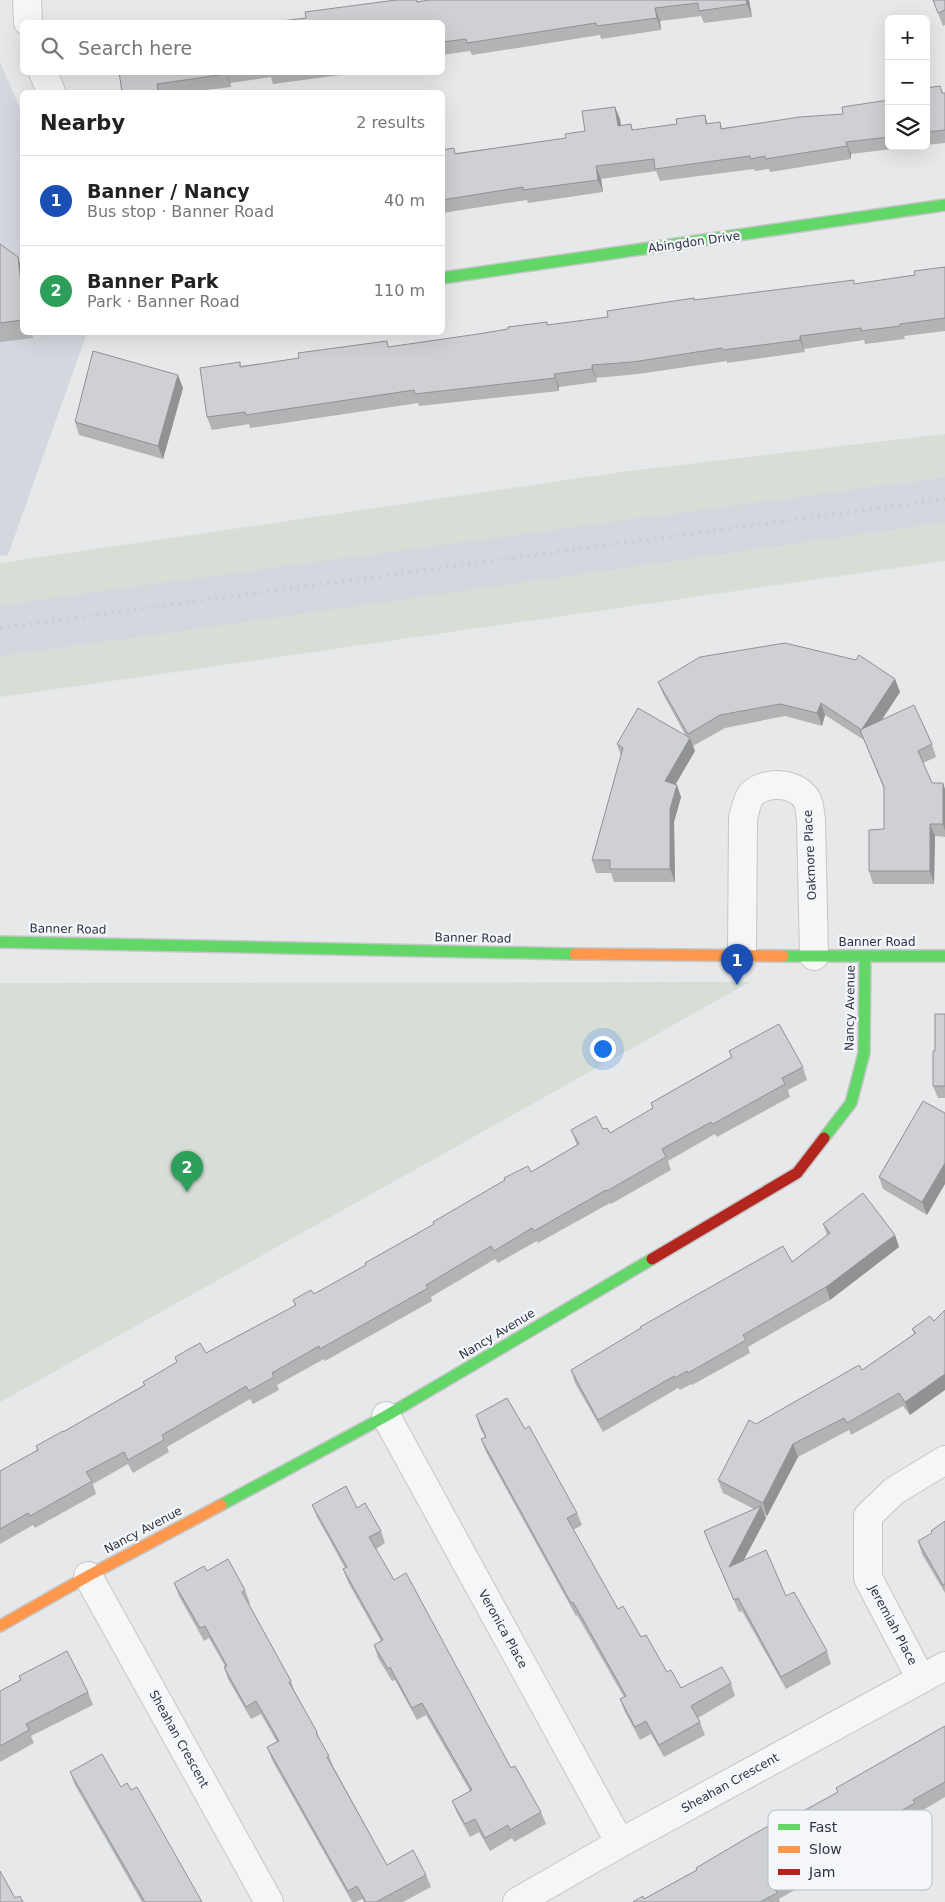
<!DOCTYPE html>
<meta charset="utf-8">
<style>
body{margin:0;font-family:"DejaVu Sans",sans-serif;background:#f2f2f2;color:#222}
.controls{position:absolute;right:15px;top:15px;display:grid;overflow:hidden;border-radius:8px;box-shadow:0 5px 20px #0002}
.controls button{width:45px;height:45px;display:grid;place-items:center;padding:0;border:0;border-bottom:1px solid #e0e0e0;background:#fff;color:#222;font:25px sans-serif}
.you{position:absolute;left:602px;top:1048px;width:18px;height:18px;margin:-12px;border:4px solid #fff;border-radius:50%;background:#1a73e8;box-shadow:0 0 0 8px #1a73e833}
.badge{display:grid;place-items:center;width:32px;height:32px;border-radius:50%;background:#6c737f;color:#fff;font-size:16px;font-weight:700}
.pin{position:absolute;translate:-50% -41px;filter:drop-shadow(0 1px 2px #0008)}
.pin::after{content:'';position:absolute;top:26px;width:18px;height:15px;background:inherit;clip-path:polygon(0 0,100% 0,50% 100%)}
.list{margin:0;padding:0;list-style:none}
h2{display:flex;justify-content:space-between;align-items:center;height:65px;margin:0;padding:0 20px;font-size:21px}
h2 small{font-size:16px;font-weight:400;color:#767676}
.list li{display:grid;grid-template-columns:32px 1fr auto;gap:15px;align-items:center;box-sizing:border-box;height:90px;padding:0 20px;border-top:1px solid #e0e0e0}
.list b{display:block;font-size:19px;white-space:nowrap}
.list p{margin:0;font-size:16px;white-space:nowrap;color:#767676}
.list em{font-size:16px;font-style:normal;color:#767676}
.icon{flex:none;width:28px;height:28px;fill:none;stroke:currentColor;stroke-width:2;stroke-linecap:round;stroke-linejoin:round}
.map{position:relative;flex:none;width:945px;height:1902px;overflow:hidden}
.search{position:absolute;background:#fff;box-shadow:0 5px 20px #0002;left:20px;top:20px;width:425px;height:55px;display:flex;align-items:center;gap:12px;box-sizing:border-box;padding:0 18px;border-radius:8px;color:#767676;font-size:19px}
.panel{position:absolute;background:#fff;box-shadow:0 5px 20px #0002;left:20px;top:90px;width:425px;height:245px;border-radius:8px}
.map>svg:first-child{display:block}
.built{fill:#d4d7dd}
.green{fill:#d6ded6}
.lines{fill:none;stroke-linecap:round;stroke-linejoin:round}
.street-casing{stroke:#c4c6c8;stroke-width:30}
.fast-casing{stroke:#c4c6c8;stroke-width:14}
.slow-casing{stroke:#c4c6c8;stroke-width:14}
.jam-casing{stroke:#c4c6c8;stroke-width:14}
.street{stroke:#f5f6f7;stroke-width:28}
.fast{stroke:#63d668;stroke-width:11}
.slow{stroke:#ff974d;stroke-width:11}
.jam{stroke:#b3261e;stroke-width:11}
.rail{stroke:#cecfd2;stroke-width:4;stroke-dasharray:2.5 5;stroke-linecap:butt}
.wall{fill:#b1b3b5}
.shaded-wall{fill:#909294}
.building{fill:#ced0d3;stroke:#909294}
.labels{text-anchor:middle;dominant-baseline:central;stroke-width:4.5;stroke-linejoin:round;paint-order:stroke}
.street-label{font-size:12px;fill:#2b3445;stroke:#f4f6f9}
.key{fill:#f4f6f9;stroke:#b8bcc3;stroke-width:1}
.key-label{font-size:14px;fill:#2b3445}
</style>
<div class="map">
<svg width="945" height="1902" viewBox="0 0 945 1902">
<rect width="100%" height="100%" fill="#e6e8ea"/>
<path class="built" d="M0,62L22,113V332L87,333L8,555L0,556Z
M945,477V523L0,657V605L202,576Z"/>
<path class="green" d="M945,434V477L0,605V563L628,471Z
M945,523V561L0,697V657Z
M750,982L0,1402V983Z"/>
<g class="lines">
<defs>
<path id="street" d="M27,0L28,22
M43,72L51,92
M742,955L743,818C745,811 747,800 751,795C765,780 797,782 807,800C810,805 810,814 811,820L814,956
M386,1416L620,1843
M88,1576L269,1902
M921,1679L868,1578V1516L894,1491L945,1460
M517,1902L620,1843L945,1666"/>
<path id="fast" d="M442,278L945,205
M0,942L575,954
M783,956H945
M824,1138L851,1103L864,1053L865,957
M221,1505L386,1416L652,1259"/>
<path id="slow" d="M575,954L783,956
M0,1626L88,1576L221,1505"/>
<path id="jam" d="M652,1259L797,1173L824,1138"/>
</defs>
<use href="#street" class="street-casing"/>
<use href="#fast" class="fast-casing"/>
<use href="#slow" class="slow-casing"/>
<use href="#jam" class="jam-casing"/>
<use href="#street" class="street"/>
<use href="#fast" class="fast"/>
<use href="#slow" class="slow"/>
<use href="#jam" class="jam"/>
<path class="rail" d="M0,628L945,499"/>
</g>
<path class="wall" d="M396,0H417L418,2L429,0H749L752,17L704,23L701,16L660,21L661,30L601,39L600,35L472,55L470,51L442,55V22L306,18Z
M933,0H945V25L943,26Z
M119,72H348V74L273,84L271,77L230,83L231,87L190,92H122Z
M940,86L943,93H945V143L926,145V88Z
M889,100V146H917L851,154V159L770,172L769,169L755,171L754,169L660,181L656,171L601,179L603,192L528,203L527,200L442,213V150L456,153L566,138L585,131L615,107L620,119L621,126L631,124L633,130L677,124L705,115L708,124L720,122L722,128L843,114Z
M0,244L18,257L22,271V332H32L33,338L0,342Z
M945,267V331L904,336L905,339L865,344L864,340L804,349L805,352L727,363V361L638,374L596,378L597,382L559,387V391L419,406L418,403L250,428L249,424L212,430L207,417L240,362L241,366L389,347L608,317L695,300L855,284L915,275Z
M183,388L163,459L79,435L75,422Z
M895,679L900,692L881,721L932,744L936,757L923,763L932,783L945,789V837L935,836L934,884H873L869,871L884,829V789L864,740L825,715L822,726L785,716L725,728L693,746L695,751L675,784L681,797L674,822L675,882H614L611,873H596L592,860L621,756L617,744L686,736L663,694L658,682Z
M945,1014V1098H938L933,1086L935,1051Z
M729,1051L803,1067L807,1080L788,1090L790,1097L717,1137L715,1134L668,1161L671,1170L611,1204L610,1203L538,1243L537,1241L498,1263L495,1259L431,1297L432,1301L325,1361L324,1359L277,1385L279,1390L253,1404L250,1399L167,1447L169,1452L133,1473L128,1464L93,1484L96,1494L35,1528L33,1525L0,1544V1471L37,1450L36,1446L63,1432L144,1385L143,1382L177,1363L175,1357L206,1353L295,1306L293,1300L314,1294L366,1265L434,1224L433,1222L531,1172L577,1145L571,1130L603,1129L610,1133L653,1108L651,1103L731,1057Z
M923,1101L927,1215L883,1189L879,1177Z
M823,1224L895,1235L899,1247L830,1300L748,1347L750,1353L692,1385L691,1384L680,1390L678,1388L603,1432L575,1383L571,1370L792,1262L827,1235Z
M930,1316L910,1415L903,1406L851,1435L849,1430L798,1457L767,1516L765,1515L766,1518L744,1560L786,1596L827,1651L831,1664L786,1689L742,1611L739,1612L709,1543L704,1531L754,1509L723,1493L718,1480L756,1424L862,1370L914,1334L912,1329Z
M476,1415L525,1429L577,1513L582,1525L573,1530L618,1609L641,1637L667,1672L681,1688L731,1683L735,1696L698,1718L700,1722L705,1735L664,1757L651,1734L640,1740L625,1712L620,1699L624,1697L577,1615L576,1616L486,1452L481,1439L485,1437L480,1428Z
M312,1505L357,1508L381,1531L385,1543L376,1549L394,1580L511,1768L541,1812L546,1824L514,1842L512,1838L490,1851L479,1832L470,1837L457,1813L452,1801L470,1791L426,1715L417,1720L395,1680L392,1681L378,1658L374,1645L381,1641L348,1582L343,1569L345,1568L317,1517Z
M945,1521V1593L922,1554L918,1541L932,1534L931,1531Z
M207,1571L245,1590L250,1603L248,1604L291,1681L295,1693L317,1732L321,1743L329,1756L333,1766L387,1865L426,1875L431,1887L403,1902H364L362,1899L356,1902H352L272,1760L267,1747L277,1742L261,1714L251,1719L228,1679L224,1667L225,1666L209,1638L204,1641L179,1596L174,1583Z
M19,1676L88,1692L93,1705L31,1736L34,1743L0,1762V1691L20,1680Z
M945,1726V1797L918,1813L919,1816L894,1830L897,1838L873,1851L871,1846L779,1899L780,1902H633L644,1899L838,1792L836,1788Z
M70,1772L131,1790L202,1902H142L75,1785Z"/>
<path class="shaded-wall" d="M746,0H749L752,17L747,4Z
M655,8L660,21L661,30L657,18Z
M226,72L230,83L231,87L226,74Z
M615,107L620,119L623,139L618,126Z
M846,142L851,154V159L847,146Z
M596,166L601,179L603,192L598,180Z
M18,257L22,271V293Z
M800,336L804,349L805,352L800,340Z
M592,365L596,378L597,382L592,369Z
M554,374L559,387V391L555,378Z
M178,375L183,388L163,459L158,446Z
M895,679L900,692L867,742L862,729Z
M821,703L825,715L822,726L817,713Z
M690,738L695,751L670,794L665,781Z
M943,783L945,789V831L943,824Z
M677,785L681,797L674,822L675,882L670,869V809Z
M930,824L935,836L934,884L930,871Z
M945,1163V1184L927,1215L922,1202Z
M895,1235L899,1247L830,1300L826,1287Z
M945,1374V1390L910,1415L905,1402Z
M793,1444L798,1457L767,1516L763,1503Z
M761,1506L766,1518L733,1580L729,1567Z"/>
<path class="building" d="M396,0H416L417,2L429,0H746L747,4L699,11L698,3L655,8L657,18L597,26L596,23L467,43L466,39L442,42V22H273L306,18L305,12Z
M933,0H945V10L938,13Z
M119,72H226V74L157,84L158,92H122Z
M940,86L942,93H945V130L926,132V88Z
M889,100V137L846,142L847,146L765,159V156L750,159V156L655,169L654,159L596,166L598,180L523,190V187L442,200V150L454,148L455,154L566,138L565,134L585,131L582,111L615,107L618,126L631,124L632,130L677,124L676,119L705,115L706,124L720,122L721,129L800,117L843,114L842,107Z
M0,244L18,257L22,293V320L0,323Z
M945,267V318L900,324V326L861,331V328L800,336V340L723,350L722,348L633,362L592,365V369L554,374L555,378L415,394L414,390L246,415L245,412L207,417L200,368L240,362V367L299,358L298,353L387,341L388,347L478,334L508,329V327L547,322V325L608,317L607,311L694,298V300L854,280V284L915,275L914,271Z
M93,351L178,375L158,446L75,422Z
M785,643L856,660L859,655L895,679L862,729L914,705L932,744L918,751L932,783H943V824H930V871H869V830L884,829V787L860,730H862L821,703L817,713L780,704L720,715L688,734L658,682L700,657Z
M638,708L690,738L665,781L677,785L670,809V869H610V860H592L623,748L617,744Z
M935,1014H945V1086H933V1051H935Z
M779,1024L803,1067L782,1078L785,1084L713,1124L711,1122L662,1149L666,1157L607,1191L606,1190L534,1231L532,1228L494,1251L491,1246L426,1285L428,1288L320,1349L319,1346L272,1373L274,1377L249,1391L246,1386L162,1435L164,1440L128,1460L124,1452L86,1472L92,1481L30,1516L28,1513L0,1529V1471L38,1450L36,1446L63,1431V1432L145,1385L143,1382L177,1362L175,1357L200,1343L206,1353L296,1305L293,1300L311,1290L314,1294L366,1265L365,1263L434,1224L433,1222L505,1180L504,1178L528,1166L531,1172L579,1144L571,1130L596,1116L603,1129L607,1128L610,1133L653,1108L651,1103L732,1057L729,1051Z
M923,1101L945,1113V1163L922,1202L879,1177Z
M863,1193L895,1235L826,1287L743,1335L746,1340L688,1373L687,1371L675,1378L674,1376L598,1420L571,1370L641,1328L640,1327L783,1246L792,1262L830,1233L823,1224Z
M945,1310V1374L905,1402L899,1393L847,1423L844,1418L793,1444L763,1503L718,1480L749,1420L756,1424L859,1365L862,1370L916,1333L912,1329L930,1316L934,1321Z
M507,1398L525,1429L529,1426L577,1513L567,1518L618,1609L623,1606L641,1637L646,1635L667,1672L671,1670L681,1688L722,1667L731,1683L691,1706L700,1722L659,1745L646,1721L635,1727L620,1699L626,1696L581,1616L573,1602L571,1603L481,1439L486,1437L476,1415Z
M346,1486L357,1508L365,1503L381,1531L369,1537L394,1580L406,1573L511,1768L515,1766L541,1812L510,1830L508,1825L485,1838L475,1819L465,1824L452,1801L472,1790L422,1703L412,1708L390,1667L388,1669L374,1645L383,1640L343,1569L347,1567L312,1505Z
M761,1506L729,1567L766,1550L786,1596L794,1592L827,1651L781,1677L738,1598L734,1600L704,1531Z
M945,1521V1584L943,1585L918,1541L932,1533L931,1531Z
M228,1559L245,1590L242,1592L291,1681L289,1682L317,1732L316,1733L329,1756L327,1757L387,1865L413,1850L426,1875L376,1902H366L357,1886L348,1891L267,1747L279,1741L256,1701L246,1707L224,1667L227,1666L205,1626L200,1628L174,1583L204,1566L207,1571Z
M67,1651L88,1692L26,1724L29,1730L0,1746V1691L21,1680L19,1676Z
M945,1726V1782L913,1800L915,1803L888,1818L892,1825L869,1838L866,1834L774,1887L777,1893L760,1902H633L643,1896L644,1899L697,1870L696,1868L745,1839L783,1818L785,1821L838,1792L836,1788Z
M102,1754L121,1787L127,1783L131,1790L137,1787L202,1902H145L70,1772Z
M0,1871L15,1898L20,1896L23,1902H0Z"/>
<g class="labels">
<g class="street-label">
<text transform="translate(694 242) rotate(-8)">Abingdon Drive</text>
<text transform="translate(810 855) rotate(-93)">Oakmore Place</text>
<text transform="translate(68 929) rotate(1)">Banner Road</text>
<text transform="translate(473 938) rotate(1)">Banner Road</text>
<text x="877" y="942">Banner Road</text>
<text transform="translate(850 1008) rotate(-89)">Nancy Avenue</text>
<text transform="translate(497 1334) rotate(-31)">Nancy Avenue</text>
<text transform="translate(143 1530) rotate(-28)">Nancy Avenue</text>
<text transform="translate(893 1625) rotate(62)">Jeremiah Place</text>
<text transform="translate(503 1629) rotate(61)">Veronica Place</text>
<text transform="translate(179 1739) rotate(61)">Sheahan Crescent</text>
<text transform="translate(730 1783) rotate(-29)">Sheahan Crescent</text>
</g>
</g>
<rect x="768" y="1810" width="164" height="80" rx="8" class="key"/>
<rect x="778" y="1824" width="22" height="6" fill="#63d668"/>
<rect x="778" y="1846" width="22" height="7" fill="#ff974d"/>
<rect x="778" y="1869" width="22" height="6" fill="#b3261e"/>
<g class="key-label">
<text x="809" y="1832">Fast</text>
<text x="809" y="1854">Slow</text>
<text x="809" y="1877">Jam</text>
</g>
</svg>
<div class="controls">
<button>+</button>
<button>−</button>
<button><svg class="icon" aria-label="layers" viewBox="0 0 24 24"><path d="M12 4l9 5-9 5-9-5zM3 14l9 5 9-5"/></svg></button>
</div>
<div class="you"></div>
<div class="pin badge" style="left:737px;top:985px;background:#1a4fb4">1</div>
<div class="pin badge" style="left:187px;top:1192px;background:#2e9e5b">2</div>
<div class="search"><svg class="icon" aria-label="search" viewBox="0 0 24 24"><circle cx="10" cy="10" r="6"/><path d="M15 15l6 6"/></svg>Search here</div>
<section class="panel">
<h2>Nearby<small>2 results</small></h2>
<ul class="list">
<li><span class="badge" style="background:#1a4fb4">1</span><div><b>Banner / Nancy</b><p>Bus stop · Banner Road</p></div><em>40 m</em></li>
<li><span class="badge" style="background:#2e9e5b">2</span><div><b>Banner Park</b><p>Park · Banner Road</p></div><em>110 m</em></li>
</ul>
</section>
</div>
